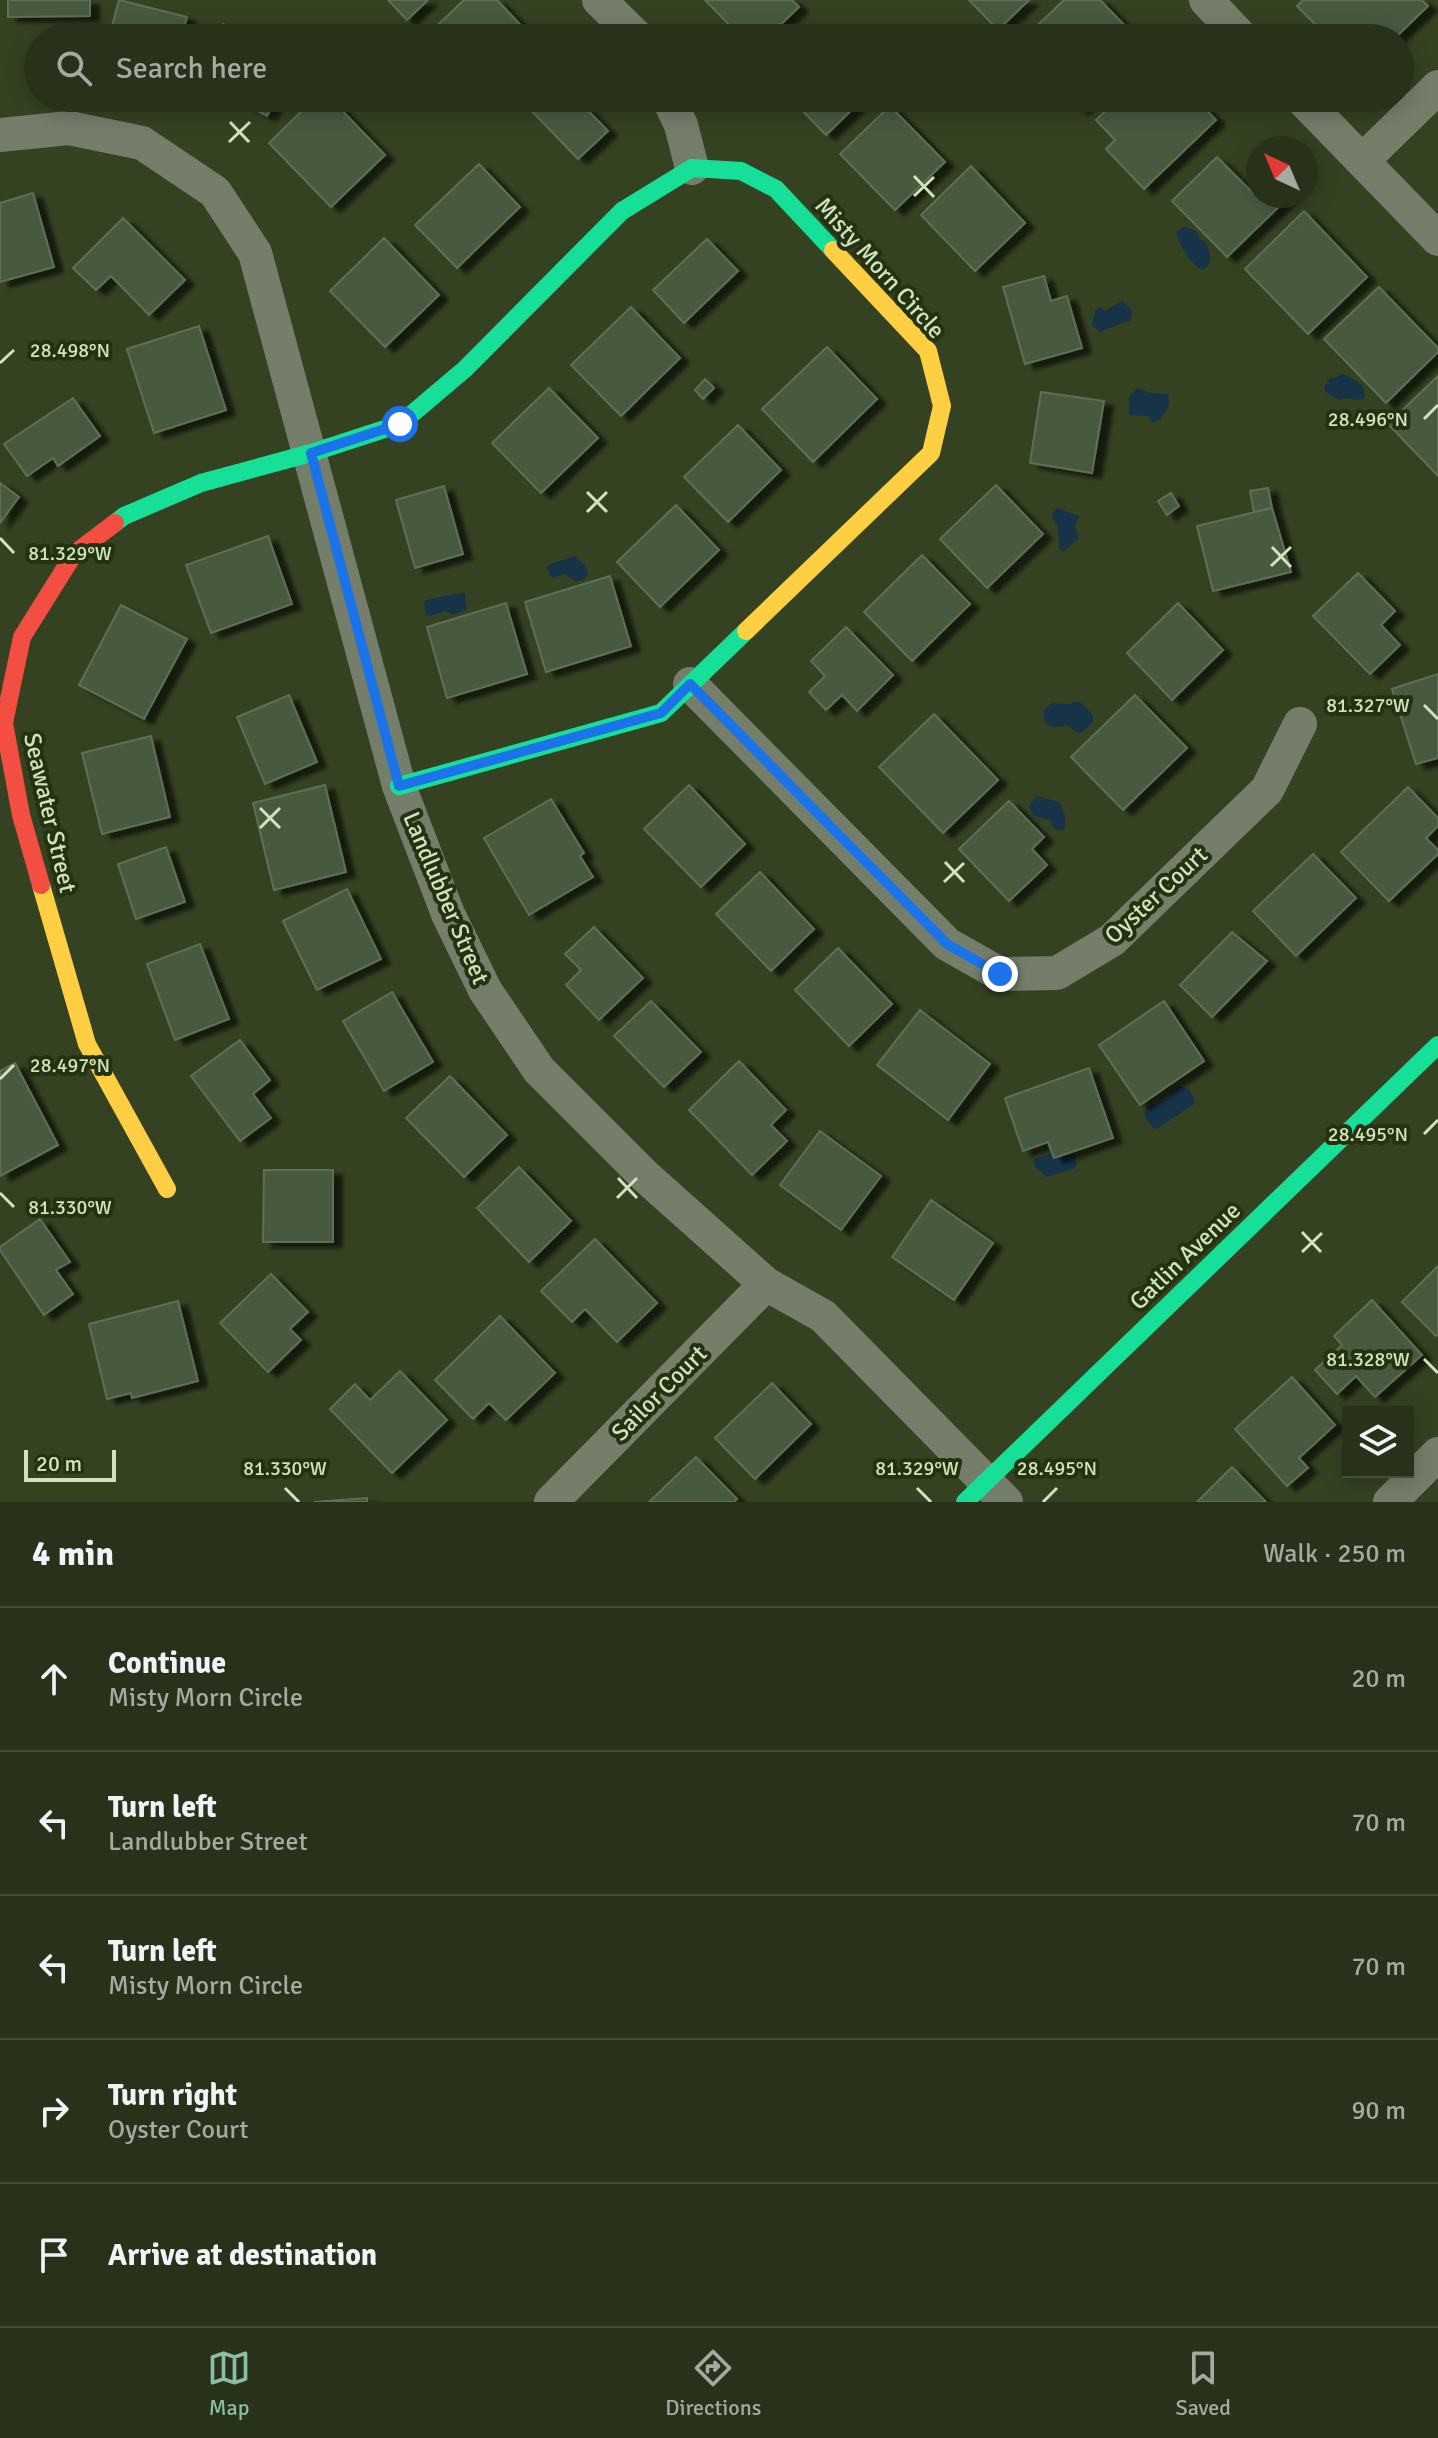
<!DOCTYPE html>
<meta charset="utf-8">
<style>
body{margin:0;font-family:Signika,sans-serif;background:#343e27;color:#f1f3f6}
.controls{position:absolute;right:24px;bottom:24px;display:grid;overflow:hidden;border-radius:0px;box-shadow:0 4px 20px #0003}
.controls button{width:72px;height:72px;display:grid;place-items:center;padding:0;border:0;border-bottom:2px solid #444d39;background:#28321a;color:#f1f3f6;font:40px sans-serif}
.compass{position:absolute;left:1246px;top:136px;width:72px;height:72px;border-radius:50%;background:#28321a;box-shadow:0 4px 20px #0003;rotate:316deg}
.scale{position:absolute;left:24px;bottom:20px;width:92px;box-sizing:border-box;padding-left:8px;border:4px solid #d0e3bd;border-top:0;font-size:22px;line-height:28px;white-space:nowrap;color:#d0e3bd;-webkit-text-stroke:6px #243212;paint-order:stroke}
.stop{position:absolute;width:24px;height:24px;margin:-18px;border:6px solid #1a73e8;border-radius:50%;background:#fff}
.stop.end{background:#1a73e8;border-color:#fff;box-shadow:0 2px 8px #0008}
.list{margin:0;padding:0;list-style:none}
h2{display:flex;justify-content:space-between;align-items:center;height:104px;margin:0;padding:0 32px;font-size:34px}
h2 small{font-size:26px;font-weight:400;color:#a5aaa2}
.list li{display:grid;grid-template-columns:52px 1fr auto;gap:24px;align-items:center;box-sizing:border-box;height:144px;padding:0 32px;border-top:2px solid #444d39}
.list b{display:block;font-size:30px;white-space:nowrap}
.list p{margin:0;font-size:26px;white-space:nowrap;color:#a5aaa2}
.list em{font-size:26px;font-style:normal;color:#a5aaa2}
.icon{flex:none;width:44px;height:44px;fill:none;stroke:currentColor;stroke-width:2;stroke-linecap:round;stroke-linejoin:round}
.map{position:relative;flex:none;width:1438px;height:1502px;overflow:hidden}
.search{position:absolute;background:#28321a;box-shadow:0 4px 20px #0003;left:24px;right:24px;top:24px;height:88px;display:flex;align-items:center;gap:20px;box-sizing:border-box;padding:0 28px;border-radius:44px;color:#a5aaa2;font-size:30px}
.sheet{height:824px;background:#28321a}
nav{display:flex;justify-content:space-around;align-items:center;box-sizing:border-box;height:112px;border-top:2px solid #444d39;background:#28321a;font-size:22px;color:#a5aaa2}
nav a{display:grid;justify-items:center;gap:4px}
nav .on{color:#8abfa5}
.map>svg:first-child{display:block}
.water{fill:#173348}
.building{fill:#475a41;stroke:#5d7056;stroke-width:2;filter:url(#shadow)}
.lines{fill:none;stroke-linecap:round;stroke-linejoin:round}
.street{stroke:#757e6b;stroke-width:34}
.fast{stroke:#16e098;stroke-width:18}
.slow{stroke:#ffcf43;stroke-width:18}
.jam{stroke:#f24e42;stroke-width:18}
.route{stroke:#1a73e8;stroke-width:10}
.ticks{fill:none;stroke:#d0e3bd;stroke-width:3}
.labels{text-anchor:middle;dominant-baseline:central;stroke-width:8;stroke-linejoin:round;paint-order:stroke}
.street-label{font-size:24px;fill:#d0e3bd;stroke:#243212}
.ticks-label{font-size:20px;text-anchor:middle;fill:#d0e3bd;stroke:#243212;stroke-width:8;stroke-linejoin:round;paint-order:stroke}
</style>
<div class="map">
<svg width="1438" height="1502" viewBox="0 0 1438 1502">
<defs>
<filter id="shadow"><feDropShadow dx="9" dy="5" stdDeviation="2" flood-color="#0009"/></filter>
</defs>
<rect width="100%" height="100%" fill="#354222"/>
<path class="water" d="M1185,226L1197,232L1200,239L1206,242C1210,252 1215,266 1201,270C1187,258 1181,249 1176,232Z
M1123,301L1132,310L1131,320L1099,332L1092,324L1095,310L1101,307L1104,311Z
M1341,374H1345L1363,386L1365,396L1363,399C1354,401 1347,396 1339,400L1326,392L1324,388L1330,377L1336,378Z
M1137,388L1151,393L1167,394C1173,405 1166,409 1161,419L1153,422L1148,416L1129,415V397Z
M1057,508L1079,516L1075,526L1079,538L1063,552L1059,548L1058,525L1054,522L1052,513Z
M575,556L586,566L588,574L586,578L576,582L565,574L552,578L547,568L550,564Z
M462,593L465,594L467,610L452,615L446,611L430,616L426,614L424,604L425,600Z
M1074,702H1080L1093,715V722L1081,733L1075,732L1069,726L1050,727L1044,720V711L1051,703L1071,704Z
M1036,796L1059,802C1064,810 1069,824 1062,831L1055,829L1049,820L1034,816L1029,807Z
M1179,1086L1189,1089L1195,1100L1194,1104L1157,1129L1153,1128L1144,1115L1146,1108L1169,1098L1171,1092Z
M1052,1153L1057,1158L1064,1154L1074,1155L1077,1164L1074,1169L1046,1177C1040,1169 1034,1171 1034,1159Z"/>
<path class="building" d="M8,0H90V16L8,17Z
M119,0L187,17L181,38H109Z
M388,0H428L407,20Z
M464,0H497L533,38H430L427,35Z
M705,0H792L799,7L767,38H742Z
M969,0H1029L998,30Z
M1064,0H1100L1137,38H1024Z
M1303,0H1422L1428,6L1395,38H1328L1297,6Z
M223,24L250,38H215Z
M823,27L834,38H812Z
M232,98H277L267,116Z
M315,98H330L385,155L331,207L269,143Z
M530,98H576L608,131L578,159L524,103Z
M790,98H864L826,135Z
M1069,98H1092L1080,109Z
M1119,98H1195L1216,120L1144,189L1106,149L1115,140L1096,120Z
M890,106L945,162L895,210L840,154Z
M1217,157L1253,193L1258,189V196H1290L1227,257L1172,201Z
M479,164L520,207L457,268L415,225Z
M971,166L1025,223L975,271L921,215Z
M33,193L54,267L0,282V203Z
M1304,211L1367,277L1308,334L1245,269Z
M123,218L185,280L149,315L111,276L96,290L73,268Z
M384,238L439,295L385,347L330,291Z
M707,239L738,271L684,323L653,290Z
M1044,276L1051,301L1067,296L1082,348L1025,364L1003,287Z
M1379,287L1438,348V352L1386,403L1324,339Z
M631,307L680,358L621,416L571,365Z
M199,326L226,410L154,433L127,349Z
M827,347L877,399L813,462L762,409Z
M1438,376V476L1388,424Z
M705,379L714,388L703,399L695,390Z
M549,388L598,438L541,493L492,443Z
M1041,392L1104,401L1092,473L1030,463Z
M73,398L100,436L58,466L53,458L27,476L4,444Z
M738,425L781,470L728,522L684,477Z
M0,483L19,497L0,523Z
M996,485L1043,534L987,588L940,539Z
M444,486L463,554L415,568L396,500Z
M1268,488L1272,508L1254,512L1250,491Z
M1171,493L1179,506L1167,515L1158,501Z
M676,505L719,550L660,607L617,562Z
M1272,508L1291,572L1213,591L1197,526Z
M268,536L292,604L211,633L186,565Z
M922,555L970,604L912,661L864,612Z
M1358,573L1395,611L1381,625L1400,645L1370,674L1313,616Z
M610,576L631,646L546,672L525,602Z
M506,603L527,674L447,698L427,627Z
M1178,603L1223,650L1172,700L1127,653Z
M121,605L187,639L144,719L79,685Z
M846,627L893,675L857,711L842,695L826,710L809,692L825,676L811,661Z
M1438,674V758L1416,764L1392,689Z
M289,695L317,762L265,784L237,717Z
M1135,695L1187,748L1123,810L1071,757Z
M934,714L998,780L943,833L879,767Z
M151,736L170,817L102,834L82,753Z
M325,785L346,872L274,890L253,803Z
M689,785L745,844L701,887L644,829Z
M1408,787L1438,818V826L1426,838L1438,850V854L1389,901L1341,852Z
M551,799L584,853L580,856L593,877L529,915L484,838Z
M1009,801L1044,837L1032,849L1047,865L1009,901L959,849Z
M166,847L185,902L136,919L118,864Z
M1313,854L1356,898L1296,956L1253,911Z
M760,872L814,929L771,971L716,914Z
M347,889L381,959L317,990L283,921Z
M594,927L643,978L599,1020L566,985L581,970L565,954Z
M1232,932L1267,961L1212,1017L1180,985Z
M200,944L229,1019L175,1040L147,964Z
M838,948L892,1004L849,1046L795,990Z
M392,992L433,1062L384,1091L343,1021Z
M651,1001L701,1052L664,1087L614,1036Z
M1164,1001L1204,1061L1140,1105L1099,1045Z
M920,1010L990,1064L948,1120L877,1065Z
M240,1040L270,1080L253,1094L271,1118L240,1141L191,1076Z
M739,1061L786,1110L771,1125L787,1141L752,1175L689,1110Z
M15,1063L58,1145L0,1176V1071Z
M1089,1068L1113,1138L1054,1158L1048,1142L1023,1151L1005,1098Z
M450,1076L507,1135L464,1177L406,1118Z
M820,1131L881,1176L841,1230L780,1185Z
M519,1167L571,1221L529,1262L477,1208Z
M264,1170H333V1242H263Z
M931,1200L993,1243L954,1300L892,1257Z
M40,1219L70,1262L56,1270L73,1294L44,1315L0,1250V1247Z
M595,1239L657,1303L617,1342L585,1309L572,1322L541,1291Z
M1438,1266V1334L1436,1336L1402,1302Z
M271,1274L308,1312L290,1329L301,1340L268,1372L220,1323Z
M1372,1300L1422,1355L1375,1397L1356,1376L1337,1394L1315,1370L1342,1345L1334,1336Z
M178,1301L198,1381L132,1398L131,1393L107,1399L89,1324Z
M500,1316L555,1373L506,1420L489,1403L473,1419L435,1380Z
M400,1371L447,1420L392,1473L330,1409L355,1384L370,1400Z
M1292,1377L1335,1425L1299,1458L1308,1468L1287,1486L1235,1429Z
M772,1383L811,1424L755,1479L715,1438Z
M696,1457L737,1499L734,1502H649Z
M1232,1467L1266,1502H1197Z
M367,1498V1502H314Z"/>
<g class="lines">
<path class="street" d="M599,0L638,38
M1206,0L1242,38
M668,98L681,125L692,168
M1301,98L1438,239
M0,135L69,128L142,143L215,192L255,253L399,786L448,914L485,990L539,1070L645,1176L766,1284L823,1316L1006,1502
M1362,161L1438,87
M690,684L947,944L1000,974L1057,973L1112,940L1267,790L1300,724
M551,1502L766,1284
M1390,1502L1438,1454"/>
<path class="fast" d="M115,523L124,516L201,483L311,453L400,424L465,369L622,211L692,168L741,171L776,189L833,250
M399,786L661,713L746,631
M965,1502L1438,1045"/>
<path class="slow" d="M746,631L931,453L942,406L928,351L833,250
M41,885L87,1044L167,1189"/>
<path class="jam" d="M41,885L21,815L4,723L22,637L74,554L115,523"/>
</g>
<g class="lines">
<path class="route" d="M400,424L311,453L399,786L661,713L690,684L947,944L1000,974"/>
</g>
<path class="ticks" d="M230,122L249,142M229,142L250,122M914,176L934,197M914,196L934,177M0,363L14,350M1424,419L1438,405M587,492L607,512M587,512L607,492M0,538L14,553M1272,547L1291,567M1271,566L1291,547M1424,705L1438,719M260,808L280,828M260,828L280,808M945,862L964,882M944,882L964,863M0,1079L14,1065M1424,1134L1438,1120M618,1178L637,1198M0,1193L14,1207M617,1198L637,1178M1302,1232L1321,1252M1302,1252L1322,1233M1424,1359L1438,1373M285,1488L299,1502M917,1488L931,1502M1043,1502L1057,1488"/>
<g class="labels">
<g class="street-label">
<text transform="translate(880 268) rotate(48)">Misty Morn Circle</text>
<text transform="translate(50 813) rotate(77)">Seawater Street</text>
<text transform="translate(1156 895) rotate(-43)">Oyster Court</text>
<text transform="translate(446 898) rotate(67)">Landlubber Street</text>
<text transform="translate(1185 1256) rotate(-44)">Gatlin Avenue</text>
<text transform="translate(659 1393) rotate(-45)">Sailor Court</text>
</g>
</g>
<g class="ticks-label">
<text x="70" y="357">28.498°N</text>
<text x="1368" y="426">28.496°N</text>
<text x="70" y="560">81.329°W</text>
<text x="1368" y="712">81.327°W</text>
<text x="70" y="1072">28.497°N</text>
<text x="1368" y="1141">28.495°N</text>
<text x="70" y="1214">81.330°W</text>
<text x="1368" y="1366">81.328°W</text>
<text x="285" y="1475">81.330°W</text>
<text x="917" y="1475">81.329°W</text>
<text x="1057" y="1475">28.495°N</text>
</g>
</svg>
<div class="controls">
<button><svg class="icon" aria-label="layers" viewBox="0 0 24 24"><path d="M12 4l9 5-9 5-9-5zM3 14l9 5 9-5"/></svg></button>
</div>
<svg class="compass" viewBox="-18 -18 36 36"><path d="M0-13l5 13h-10z" fill="#e53935"/><path d="M0 13l5-13h-10z" fill="#a5aaa2"/></svg>
<div class="scale">20 m</div>
<div class="stop" style="left:400px;top:424px"></div>
<div class="stop end" style="left:1000px;top:974px"></div>
<div class="search"><svg class="icon" aria-label="search" viewBox="0 0 24 24"><circle cx="10" cy="10" r="6"/><path d="M15 15l6 6"/></svg>Search here</div>
</div>
<section class="sheet">
<h2>4 min<small>Walk · 250 m</small></h2>
<ul class="list">
<li><svg class="icon" aria-label="ahead" viewBox="0 0 24 24"><path d="M12 20V5M6 11l6-6 6 6"/></svg><div><b>Continue</b><p>Misty Morn Circle</p></div><em>20 m</em></li>
<li><svg class="icon" aria-label="left" viewBox="0 0 24 24"><path d="M17 20v-9H6M10 6l-5 5 5 5"/></svg><div><b>Turn left</b><p>Landlubber Street</p></div><em>70 m</em></li>
<li><svg class="icon" aria-label="left" viewBox="0 0 24 24"><path d="M17 20v-9H6M10 6l-5 5 5 5"/></svg><div><b>Turn left</b><p>Misty Morn Circle</p></div><em>70 m</em></li>
<li><svg class="icon" aria-label="right" viewBox="0 0 24 24"><path d="M7 20v-9h11M14 6l5 5-5 5"/></svg><div><b>Turn right</b><p>Oyster Court</p></div><em>90 m</em></li>
<li><svg class="icon" aria-label="arrive" viewBox="0 0 24 24"><path d="M6 21V4h12l-3 4 3 4H6"/></svg><div><b>Arrive at destination</b></div></li>
</ul>
</section>
<nav>
<a class="on"><svg class="icon" aria-label="map" viewBox="0 0 24 24"><path d="M3 6l6-2 6 2 6-2v14l-6 2-6-2-6 2zM9 4v14M15 6v14"/></svg>Map</a>
<a><svg class="icon" aria-label="directions" viewBox="0 0 24 24"><path d="M12 3l9 9-9 9-9-9zM9 14v-3h6M13 9l2 2-2 2"/></svg>Directions</a>
<a><svg class="icon" aria-label="saved" viewBox="0 0 24 24"><path d="M7 4h10v16l-5-4-5 4z"/></svg>Saved</a>
</nav>
